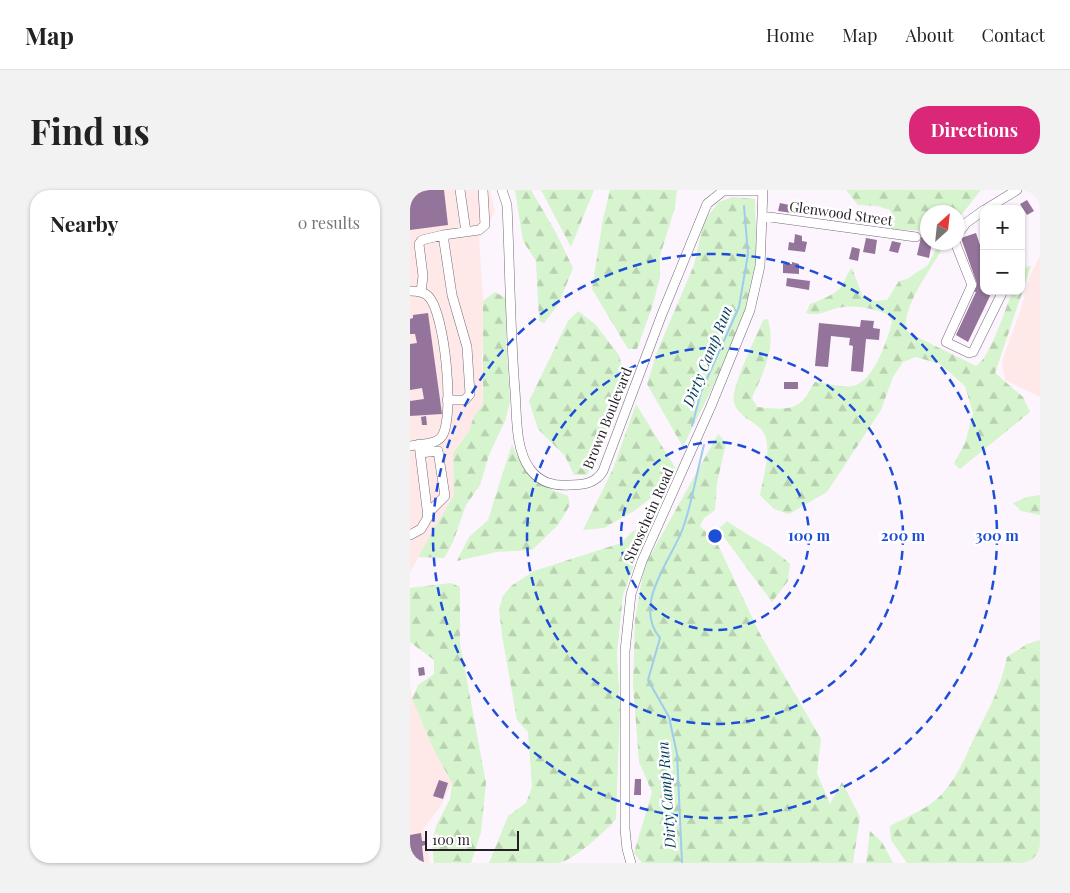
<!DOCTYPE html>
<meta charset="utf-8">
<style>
body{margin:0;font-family:"Playfair Display",serif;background:#f2f2f2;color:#222}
.controls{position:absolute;right:15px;top:15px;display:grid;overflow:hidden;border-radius:10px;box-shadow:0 1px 4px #0004}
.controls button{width:45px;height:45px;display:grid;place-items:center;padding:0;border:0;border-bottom:1px solid #e0e0e0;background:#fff;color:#222;font:25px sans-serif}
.compass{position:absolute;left:510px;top:15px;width:45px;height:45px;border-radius:50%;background:#fff;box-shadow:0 1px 4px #0004;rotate:27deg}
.scale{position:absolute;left:15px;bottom:12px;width:94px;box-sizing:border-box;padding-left:5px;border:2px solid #241e25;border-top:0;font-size:14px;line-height:18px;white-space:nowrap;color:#241e25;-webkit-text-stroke:4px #fff;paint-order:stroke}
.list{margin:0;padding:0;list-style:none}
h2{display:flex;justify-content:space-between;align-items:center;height:65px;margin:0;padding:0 20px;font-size:21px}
h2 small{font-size:16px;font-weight:400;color:#767676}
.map{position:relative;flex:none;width:630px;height:673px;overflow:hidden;border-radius:20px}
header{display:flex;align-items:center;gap:30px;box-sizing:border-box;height:70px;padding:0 25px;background:#fff;border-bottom:1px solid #e0e0e0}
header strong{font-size:24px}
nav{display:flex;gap:28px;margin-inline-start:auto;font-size:18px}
.intro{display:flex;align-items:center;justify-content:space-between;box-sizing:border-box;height:120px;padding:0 30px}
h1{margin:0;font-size:35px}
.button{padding:12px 22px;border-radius:20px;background:#db2777;color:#fff;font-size:18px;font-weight:700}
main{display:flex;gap:30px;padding:0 30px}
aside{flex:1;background:#fff;border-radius:20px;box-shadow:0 1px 4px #0004}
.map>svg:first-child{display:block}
.commercial{fill:#fee8e8}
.forest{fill:url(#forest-firs)}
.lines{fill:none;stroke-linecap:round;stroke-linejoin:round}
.stream{stroke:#9fccee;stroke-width:2}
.building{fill:#94749a}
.minor-casing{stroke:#77697a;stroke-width:10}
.minor{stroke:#fff;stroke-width:9}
.ring{fill:none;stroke:#1d4ed8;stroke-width:2.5;stroke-dasharray:9 6}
.labels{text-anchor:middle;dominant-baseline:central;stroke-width:5;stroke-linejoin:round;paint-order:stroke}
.street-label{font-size:14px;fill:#241e25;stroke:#fff}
.water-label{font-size:15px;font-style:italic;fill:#003959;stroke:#fff}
.centre{fill:#1d4ed8;stroke:#fff;stroke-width:2.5}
.ring-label{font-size:15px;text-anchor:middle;font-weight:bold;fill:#1d4ed8;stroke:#fff;stroke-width:5;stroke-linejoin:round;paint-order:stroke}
</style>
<header>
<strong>Map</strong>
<nav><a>Home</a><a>Map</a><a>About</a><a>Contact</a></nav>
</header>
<div class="intro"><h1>Find us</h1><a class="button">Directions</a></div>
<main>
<aside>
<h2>Nearby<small>0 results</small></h2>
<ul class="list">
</ul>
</aside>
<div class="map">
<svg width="630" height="673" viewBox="0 0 630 673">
<defs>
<pattern id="forest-firs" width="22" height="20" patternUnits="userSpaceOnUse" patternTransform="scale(1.25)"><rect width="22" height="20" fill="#d6f4cd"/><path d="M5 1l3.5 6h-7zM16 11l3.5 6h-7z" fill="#b8d1b0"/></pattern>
</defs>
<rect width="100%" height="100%" fill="#fcf5fd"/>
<path class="commercial" d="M0,0H80L85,21L75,41L69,47L74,123L72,166L73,215L64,226L59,241L43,263L44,305L0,382Z
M630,66V207L595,190L592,171L612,116L620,86Z
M0,497L2,509L25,562L42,593L30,617L13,639L20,673H0Z"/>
<path class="forest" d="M105,0H121L145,41L163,78L149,113L134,133L129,131L126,71L113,51Z
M131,0H184L161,57Z
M200,0H267L265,17L250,66V87L243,114L227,159H218L182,99L193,29Z
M436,0H571L548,29V22H518L517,41L482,39L483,28L480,20L467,16L448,15Z
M323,7L345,9C345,28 347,48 346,66C341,134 301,197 273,257L237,194L247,162L284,75L294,31L309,12Z
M527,57L532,59C520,81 493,115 496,139L501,144L566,176C581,167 595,118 603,101H611V86L616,77L621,76L585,183L613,207L620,222L550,279L544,274L555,253L563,223L555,196L530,174L506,167L493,172L483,187L471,220L417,302L379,324L364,319L350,305C353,287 365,252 350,238C340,229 328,226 324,212C320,198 347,146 353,130L358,129C366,158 354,181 342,208L347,217C361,218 380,222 391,212C397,208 400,198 405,192C416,193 433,198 443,196C464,191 477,151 482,132L477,124C462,118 443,114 427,118C415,121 408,127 396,123L400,114C410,110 425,105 432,96C436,90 436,84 442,78L452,105L465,111L477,110L489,91L497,89L518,75Z
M85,102L97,109L96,148L100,212L95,231L79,265L70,295L56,315L43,352L34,368L8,367L44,305L43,263L59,241L64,226L73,215V111Z
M168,121L185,134L209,165L217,196L192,257L177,285H164L155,266L128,239L119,211L158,131Z
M226,214L266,279L254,298L224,321L194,338L173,340L203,279Z
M308,244L316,253L307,293L305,320L294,328L290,336L308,355L349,442L411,549L407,583L420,614L432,592L450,627L443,673H232L224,663L242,602L229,572L223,495L225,429L234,377Z
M102,254C115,286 125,294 158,306L160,315L148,335L122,360L86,362L47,371L59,347L78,330Z
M630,305V325L611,321L603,313L617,307Z
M317,331C338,346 361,356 380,374L378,391L362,412L308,339Z
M240,332L213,405L207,463L210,518L206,629C195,642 165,669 149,673C131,673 98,673 79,673L98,626L116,613L122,597L118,542L107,530L92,445L89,419L93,406L101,396L124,381L211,353L222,342Z
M41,393L50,397V453L76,593L71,642L61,673H24L22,654L26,636L40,609L42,593L25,562L2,509L8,495L24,484V470L0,452V398Z
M630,450V673H497L481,650L480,636C497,627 519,618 532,604C548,586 555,568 564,548C579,518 590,500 597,467L617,454Z
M460,641L472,652L483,673H456Z"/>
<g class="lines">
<path class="stream" d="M282,236L291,202L329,117L338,64L334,16
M272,673L267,564L259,527L238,490L250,448C222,414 261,371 273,338C282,313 287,281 294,255"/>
</g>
<path class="building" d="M0,0H34L38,35L0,40Z
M617,10L624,21L617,25L610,14Z
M370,13L384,16L382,23L368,21Z
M566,43L574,67V101H580V106L558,152L546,145L566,102L558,100V94H567L551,48Z
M385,44L392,46V51L397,52L395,62L378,60L379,52L384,53Z
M511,47L518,49V52H522L519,68L507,65Z
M456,48L467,50L465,64L453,62Z
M482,51L491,53L488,63L479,61Z
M442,57L450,59L448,71L439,69Z
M382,72L389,74V84L373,83V74H382Z
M377,88L400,91L399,100L376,96Z
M18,123L32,224L0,226V211L14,209L12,198L0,200V154L7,153L5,144H0V129L3,128V125Z
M451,130L464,131L463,138L470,139L469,150L456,149L453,182L441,181L443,156L439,155L440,148L421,146L418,177L405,176L409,133L450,137Z
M374,192H388V199H374Z
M16,226L17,235H12L11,227Z
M14,477L15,485L9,486L8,478Z
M225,589H231V605H224Z
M29,590L38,593L33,609L23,606Z
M11,643L12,651H15V655L12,656L14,673H8L7,668L0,669V645Z"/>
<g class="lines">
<defs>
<path id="minor" d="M50,0L56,42
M92,0L97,15C100,77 100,139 105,201C107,226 105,259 120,279C130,293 144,296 160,295C174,295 186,293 193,281L252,124L297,14L313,1H353
M576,19L607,0
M352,26L506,47
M548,44L556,33L574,20
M33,45L69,40L75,35L73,0
M545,52L562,95L536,152L559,163L563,162L593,101
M0,101C6,101 13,101 18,106C35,121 45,227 32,246C26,255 10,254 0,256
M11,102L13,86L9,54L12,50L33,45L42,105L57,157L60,204L55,210H37
M10,263L28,261L35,306L17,324
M0,345L11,339L18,327L9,254
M221,673L217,659L215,639V461L221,404L232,371L301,216L340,120L350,76L353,0"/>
</defs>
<use href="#minor" class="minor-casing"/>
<use href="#minor" class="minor"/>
</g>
<g class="ring">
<circle cx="305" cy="346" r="94"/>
<circle cx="305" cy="346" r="188"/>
<circle cx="305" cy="346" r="282"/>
</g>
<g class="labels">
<g class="street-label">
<text transform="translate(431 23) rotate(8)">Glenwood Street</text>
<text transform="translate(197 228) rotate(-68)">Brown Boulevard</text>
<text transform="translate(238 325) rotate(-66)">Stroschein Road</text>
</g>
<g class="water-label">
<text transform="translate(297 166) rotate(-68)">Dirty Camp Run</text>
<text transform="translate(256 605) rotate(-94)">Dirty Camp Run</text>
</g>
</g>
<circle cx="305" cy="346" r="8" class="centre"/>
<g class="ring-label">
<text x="399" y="351">100 m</text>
<text x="493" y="351">200 m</text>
<text x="587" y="351">300 m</text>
</g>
</svg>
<div class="controls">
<button>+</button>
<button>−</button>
</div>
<svg class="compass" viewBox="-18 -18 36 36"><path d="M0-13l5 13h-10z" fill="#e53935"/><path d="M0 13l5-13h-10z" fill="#767676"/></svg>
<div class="scale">100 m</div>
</div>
</main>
